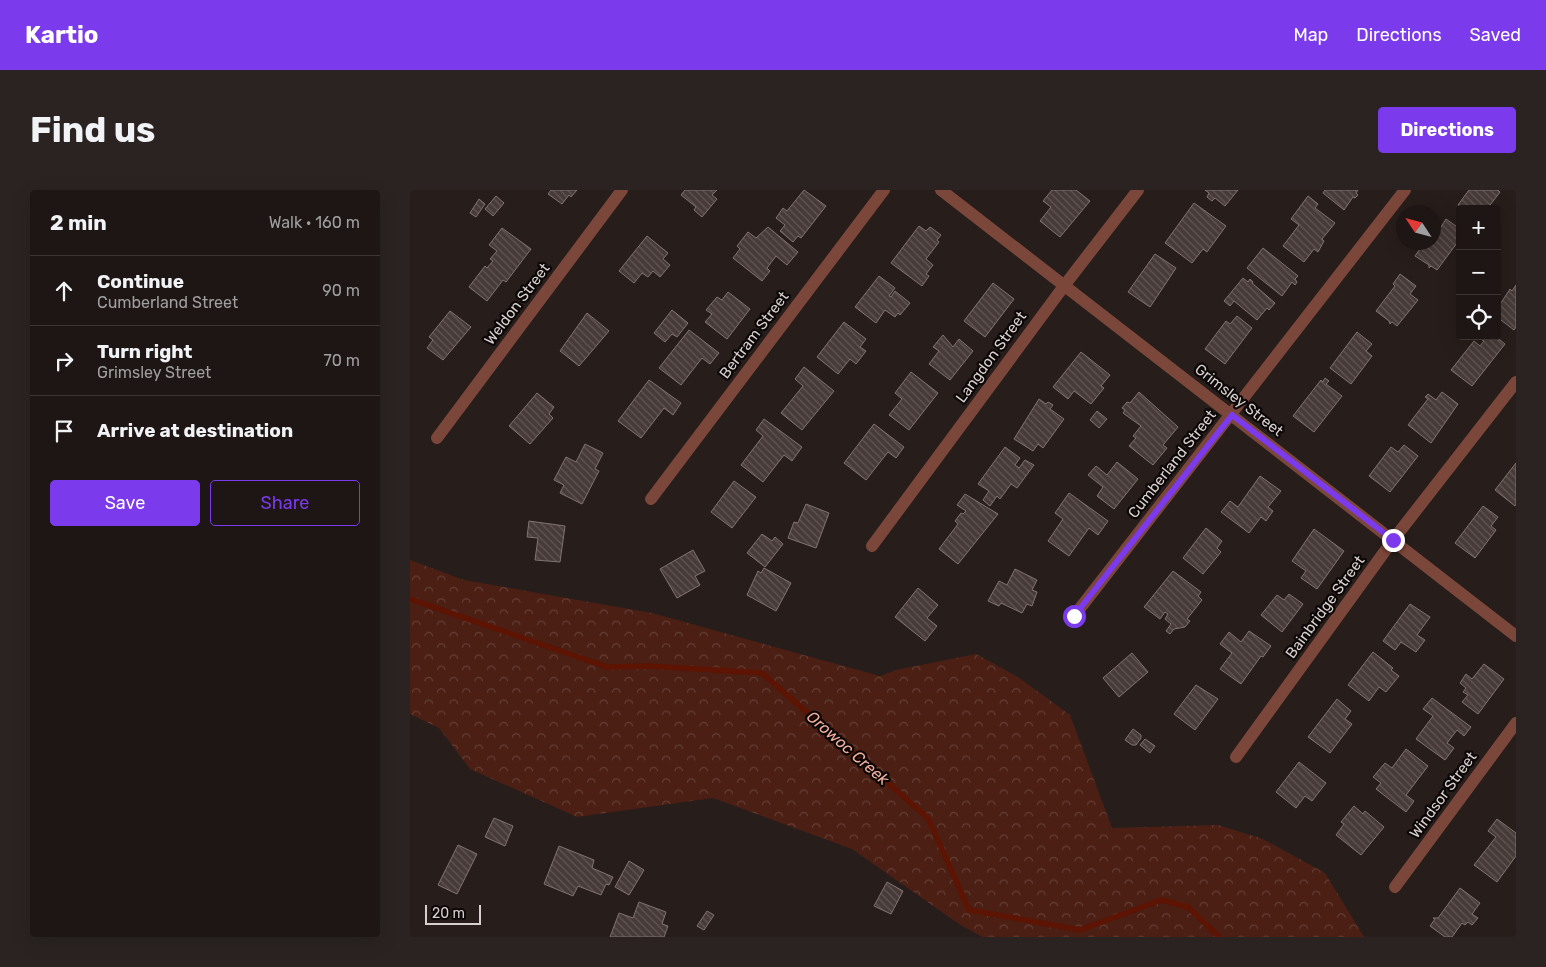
<!DOCTYPE html>
<meta charset="utf-8">
<style>
body{margin:0;font-family:Rubik,sans-serif;background:#2a2322;color:#f1f3f6}
.controls{position:absolute;right:15px;top:15px;display:grid;overflow:hidden;border-radius:5px;box-shadow:0 5px 20px #0002}
.controls button{width:45px;height:45px;display:grid;place-items:center;padding:0;border:0;border-bottom:1px solid #3b3534;background:#1d1614;color:#f1f3f6;font:25px sans-serif}
.compass{position:absolute;left:986px;top:15px;width:45px;height:45px;border-radius:50%;background:#1d1614;box-shadow:0 5px 20px #0002;rotate:306deg}
.scale{position:absolute;left:15px;bottom:12px;width:56px;box-sizing:border-box;padding-left:5px;border:2px solid #d7cfce;border-top:0;font-size:14px;line-height:18px;white-space:nowrap;color:#d7cfce;-webkit-text-stroke:4px #0c0807;paint-order:stroke}
.stop{position:absolute;width:15px;height:15px;margin:-11px;border:4px solid #7c3aed;border-radius:50%;background:#fff}
.stop.end{background:#7c3aed;border-color:#fff;box-shadow:0 1px 5px #0008}
.list{margin:0;padding:0;list-style:none}
h2{display:flex;justify-content:space-between;align-items:center;height:65px;margin:0;padding:0 20px;font-size:21px}
h2 small{font-size:16px;font-weight:400;color:#a09fa0}
.list li{display:grid;grid-template-columns:32px 1fr auto;gap:15px;align-items:center;box-sizing:border-box;height:70px;padding:0 20px;border-top:1px solid #3b3534}
.list b{display:block;font-size:19px;white-space:nowrap}
.list p{margin:0;font-size:16px;white-space:nowrap;color:#a09fa0}
.list em{font-size:16px;font-style:normal;color:#a09fa0}
.actions{display:flex;gap:10px;padding:15px 20px}
.actions a{flex:1;padding:11px 0;border:1px solid #7c3aed;border-radius:5px;text-align:center;font-size:18px;color:#7c3aed}
.actions .main{background:#7c3aed;color:#fff}
.icon{flex:none;width:28px;height:28px;fill:none;stroke:currentColor;stroke-width:2;stroke-linecap:round;stroke-linejoin:round}
.map{position:relative;flex:none;width:1106px;height:747px;overflow:hidden;border-radius:5px}
header{display:flex;align-items:center;gap:30px;box-sizing:border-box;height:70px;padding:0 25px;background:#7c3aed;color:#fff}
header strong{font-size:24px}
nav{display:flex;gap:28px;margin-inline-start:auto;font-size:18px}
.intro{display:flex;align-items:center;justify-content:space-between;box-sizing:border-box;height:120px;padding:0 30px}
h1{margin:0;font-size:35px}
.button{padding:12px 22px;border-radius:5px;background:#7c3aed;color:#fff;font-size:18px;font-weight:700}
main{display:flex;gap:30px;padding:0 30px}
aside{flex:1;background:#1d1614;border-radius:5px;box-shadow:0 5px 20px #0002}
.map>svg:first-child{display:block}
.forest{fill:url(#forest-crowns)}
.lines{fill:none;stroke-linecap:round;stroke-linejoin:round}
.stream{stroke:#5d1403;stroke-width:5.5}
.building{fill:url(#building-back-hatch);stroke:#817471}
.street{stroke:#7c473b;stroke-width:12}
.route{stroke:#7c3aed;stroke-width:6}
.labels{text-anchor:middle;dominant-baseline:central;stroke-width:4.5;stroke-linejoin:round;paint-order:stroke}
.street-label{font-size:15px;fill:#d7cfce;stroke:#0c0807}
.water-label{font-size:16px;font-style:italic;fill:#f2ae9e;stroke:#0c0807}
</style>
<header>
<strong>Kartio</strong>
<nav><a>Map</a><a>Directions</a><a>Saved</a></nav>
</header>
<div class="intro"><h1>Find us</h1><a class="button">Directions</a></div>
<main>
<aside>
<h2>2 min<small>Walk · 160 m</small></h2>
<ul class="list">
<li><svg class="icon" aria-label="ahead" viewBox="0 0 24 24"><path d="M12 20V5M6 11l6-6 6 6"/></svg><div><b>Continue</b><p>Cumberland Street</p></div><em>90 m</em></li>
<li><svg class="icon" aria-label="right" viewBox="0 0 24 24"><path d="M7 20v-9h11M14 6l5 5-5 5"/></svg><div><b>Turn right</b><p>Grimsley Street</p></div><em>70 m</em></li>
<li><svg class="icon" aria-label="arrive" viewBox="0 0 24 24"><path d="M6 21V4h12l-3 4 3 4H6"/></svg><div><b>Arrive at destination</b></div></li>
</ul>
<div class="actions"><a class="main">Save</a><a>Share</a></div>
</aside>
<div class="map">
<svg width="1106" height="747" viewBox="0 0 1106 747">
<defs>
<pattern id="forest-crowns" width="20" height="18" patternUnits="userSpaceOnUse" patternTransform="scale(1.25)"><rect width="20" height="18" fill="#4b1f14"/><path d="M2 6a3 3 0 1 1 6 0M12 15a3 3 0 1 1 6 0" fill="none" stroke="#643e35"/></pattern>
<pattern id="building-back-hatch" width="6" height="6" patternUnits="userSpaceOnUse" patternTransform="scale(1.25)"><rect width="6" height="6" fill="#473b39"/><path d="M-1 5l2 2M0 0l6 6M5-1l2 2" fill="none" stroke="#615654"/></pattern>
</defs>
<rect width="100%" height="100%" fill="#271d1a"/>
<path class="forest" d="M0,370L54,390L242,423L470,486L486,480L566,464L608,487L660,525L702,638L808,635L853,649L915,683L954,747H572L549,734L442,659L303,608L167,627L60,579L29,538L0,524Z"/>
<g class="lines">
<path class="stream" d="M0,409L197,477L239,476L352,483L518,628L559,720L670,740L751,710L778,717L809,747"/>
</g>
<path class="building" d="M141,0H167L161,7L159,5L152,14L138,4Z
M275,0H307L302,5L307,9L292,27L284,20L286,17L271,5Z
M394,0L416,16L391,48L388,46L383,52L370,41L375,35L366,28L373,18L377,21Z
M642,0H666L680,11L650,47L630,31L641,17L633,11Z
M795,0H828L815,16L805,8L802,11L797,7L799,3Z
M915,0H948L946,3L948,5L945,8L943,7L934,20L913,3Z
M1059,0H1088L1090,2L1077,19H1053L1048,15Z
M86,6L94,13L83,26L75,19Z
M898,6L908,14L905,18L925,33L912,49L914,51L908,62L904,59L894,72L873,56L889,35L881,29Z
M69,9L75,14L66,27L60,23Z
M784,13L816,36L797,62L793,59L782,73L755,53Z
M1036,29L1050,39L1048,47L1050,49L1027,80L1021,76L1019,78V75L1005,66L1015,52H1024V40L1027,35L1031,37Z
M509,36L516,41L520,37L531,45L527,50L529,52L516,69L523,75L516,84L519,86L512,96L481,73Z
M358,37L388,62L377,75L366,66L357,78L360,81L352,91L323,68L330,59L327,56L338,42L346,48Z
M92,38L121,59L96,92L93,90L77,111L59,97L75,76L77,78L83,71L80,69L87,61L79,55Z
M237,46L258,63L253,69L260,75L250,87L243,81L238,87L232,83L224,93L209,81Z
M853,58L888,86L885,89L887,92L885,95L882,92L872,106L837,78Z
M745,64L766,78L740,117L718,102Z
M990,84L1006,96L1000,104L1008,110L987,136L982,132L980,134L979,131L966,121L985,96L983,94Z
M469,86L485,98L479,106L481,107L485,101L500,113L490,125L488,123L485,127L475,120L466,133L445,117Z
M833,88L838,92L840,89L843,92L842,93L865,113L859,120L857,118L847,130L824,111L820,116L814,111Z
M583,93L604,109L575,147L554,131Z
M1106,95V137L1104,140L1087,127V119L1100,99L1102,101Z
M318,102L340,119L317,149L295,132L302,124L296,120L307,107L312,110Z
M262,120L278,133L267,147L262,144L255,152L244,143Z
M40,121L61,137L33,170L17,158L23,150L19,147Z
M177,123L199,141L169,176L150,161Z
M827,126L842,138L815,174L795,159L816,131L820,134Z
M434,132L456,149L450,157L456,161L446,174L440,169L428,184L407,167Z
M279,140L309,163L300,174L292,168L271,195L249,178Z
M947,142L962,154L956,161L962,166L941,194L920,178Z
M533,145L543,157L549,149L563,161L540,190L519,174L529,161L523,157Z
M1070,146H1085L1095,154L1062,196L1041,180L1064,151L1070,156L1074,151L1069,148Z
M671,162L700,185L691,196L694,198L681,214L664,201L658,209L643,197Z
M394,177L424,201L392,240L371,223L393,196L385,189Z
M501,182L528,203L499,240L479,225L492,209L485,203Z
M915,188L919,191L916,194L932,206L904,242L883,226L911,190L913,192Z
M239,190L271,213L263,225L254,218L231,248L208,231Z
M729,202L768,237L753,255L757,258L743,275L719,256L726,248L723,246L731,236L713,223L715,220L712,218L717,212L720,213Z
M1032,202L1048,214L1021,253L998,235L1018,209L1015,207L1018,204L1026,210Z
M127,203L144,217L139,224L143,228L120,254L99,236Z
M629,209L636,214L638,212L643,215L640,219L654,229L633,258L628,254L623,261L604,249Z
M687,221L697,229L689,238L680,230Z
M354,229L392,257L382,271L374,265L353,292L331,275L353,246L346,240Z
M464,234L494,257L486,268L478,262L456,290L434,273Z
M175,254L193,263L185,279L189,281L172,314L150,303L154,295L144,290L156,267L166,272Z
M994,255L1008,266L980,302L959,286L981,257L988,262Z
M595,257L610,268L605,275L609,278L615,270L624,275L607,298L601,294L590,309L587,306L580,316L573,310L579,301L568,294Z
M707,272L728,289L704,319L687,306L693,297L678,285L686,276L697,285Z
M1106,273V314L1105,316L1085,300Z
M850,286L871,301L858,317L863,321L856,331L851,327L839,343L811,322L820,311L828,317Z
M324,291L346,307L322,338L301,322Z
M659,303L698,331L688,345L679,338L659,366L638,351L653,329L645,323Z
M555,304L588,324L548,374L529,359L548,334L545,331L551,323L553,324L556,321L547,315Z
M396,314L419,323L406,358L378,348L384,332L388,333Z
M1073,316L1088,327L1081,336L1086,340L1065,368L1045,353Z
M119,331L155,336L150,372L125,370L128,348L117,347Z
M796,338L812,351L807,358L811,362L793,384L773,368Z
M904,339L934,361L907,399L891,388L896,381L882,371Z
M352,344L362,351L365,347L373,354L355,377L337,363Z
M283,360L295,381L285,386L290,395L267,408L250,379Z
M354,378L381,393L366,421L337,405L348,381L351,383Z
M605,379L627,390L622,400L627,402L622,416L617,414L612,423L591,413L589,416L578,411L589,391L597,395Z
M763,381L791,402L788,406L792,410L777,429L780,431L775,437L764,439L760,444L756,441L761,434L755,429L758,424L755,422L750,429L734,417Z
M508,398L528,415L517,428L527,436L515,451L485,427Z
M879,404L893,414L872,442L851,425L867,405L874,410Z
M1000,414L1020,427L1007,445L1015,450L1006,462L991,452L985,460L973,451Z
M839,441L861,456L853,467L851,466L831,494L810,479L822,463L810,454L819,442L831,452Z
M963,462L983,478L981,480L989,486L976,502L969,497L959,511L938,495Z
M722,463L738,482L709,507L693,488Z
M1074,474L1094,489L1068,524L1052,512L1058,505L1053,502L1056,498L1050,493L1056,484L1062,489Z
M786,495L808,509L785,540L764,524Z
M1022,508L1061,537L1054,546L1047,540L1037,553L1044,558L1035,570L1006,549L1023,526L1013,519Z
M927,509L941,521L935,529L942,534L920,563L898,547Z
M723,539L731,545V548L726,555H722L715,550Z
M735,549L745,556L740,563L730,555Z
M996,559L1018,576L996,605L1004,611L996,622L966,599L971,593L963,587L975,573L982,578Z
M889,572L916,593L902,611L895,606L886,618L866,602Z
M944,616L953,624L955,621L974,637L951,665L926,645L934,634L931,632Z
M84,628L103,636L95,656L75,647Z
M1087,629L1106,643V666L1087,692L1064,675L1086,647L1078,641Z
M48,655L67,664L47,704L28,695Z
M149,656L184,670L182,678L203,687L199,695L196,694L191,705L168,696L163,706L134,694Z
M219,671L234,680L219,705L205,697Z
M477,692L493,701L481,724L464,716Z
M1050,698L1070,713L1062,724L1068,728L1062,735L1058,732L1055,735L1052,733L1042,747H1035L1020,736L1025,729L1023,728H1028Z
M229,712L256,722L252,734L258,736L254,747H200L209,723L223,728Z
M297,721L304,725L294,740L287,736Z"/>
<g class="lines">
<path class="street" d="M531,0L1106,446
M27,248L212,0
M241,309L474,0
M462,356L654,96L728,0
M664,426L995,0
M826,567L983,350L1106,192
M985,697L1106,533"/>
</g>
<g class="lines">
<path class="route" d="M664,426L822,225L983,350"/>
</g>
<g class="labels">
<g class="street-label">
<text transform="translate(107 114) rotate(-53)">Weldon Street</text>
<text transform="translate(344 145) rotate(-53)">Bertram Street</text>
<text transform="translate(581 167) rotate(-54)">Langdon Street</text>
<text transform="translate(829 210) rotate(38)">Grimsley Street</text>
<text transform="translate(762 274) rotate(-52)">Cumberland Street</text>
<text transform="translate(915 417) rotate(-54)">Bainbridge Street</text>
<text transform="translate(1033 605) rotate(-54)">Windsor Street</text>
</g>
<g class="water-label">
<text transform="translate(438 558) rotate(41)">Orowoc Creek</text>
</g>
</g>
</svg>
<div class="controls">
<button>+</button>
<button>−</button>
<button><svg class="icon" aria-label="locate" viewBox="0 0 24 24"><circle cx="12" cy="12" r="6"/><path d="M12 2v4M12 18v4M2 12h4M18 12h4"/></svg></button>
</div>
<svg class="compass" viewBox="-18 -18 36 36"><path d="M0-13l5 13h-10z" fill="#e53935"/><path d="M0 13l5-13h-10z" fill="#a09fa0"/></svg>
<div class="scale">20 m</div>
<div class="stop" style="left:664px;top:426px"></div>
<div class="stop end" style="left:983px;top:350px"></div>
</div>
</main>
